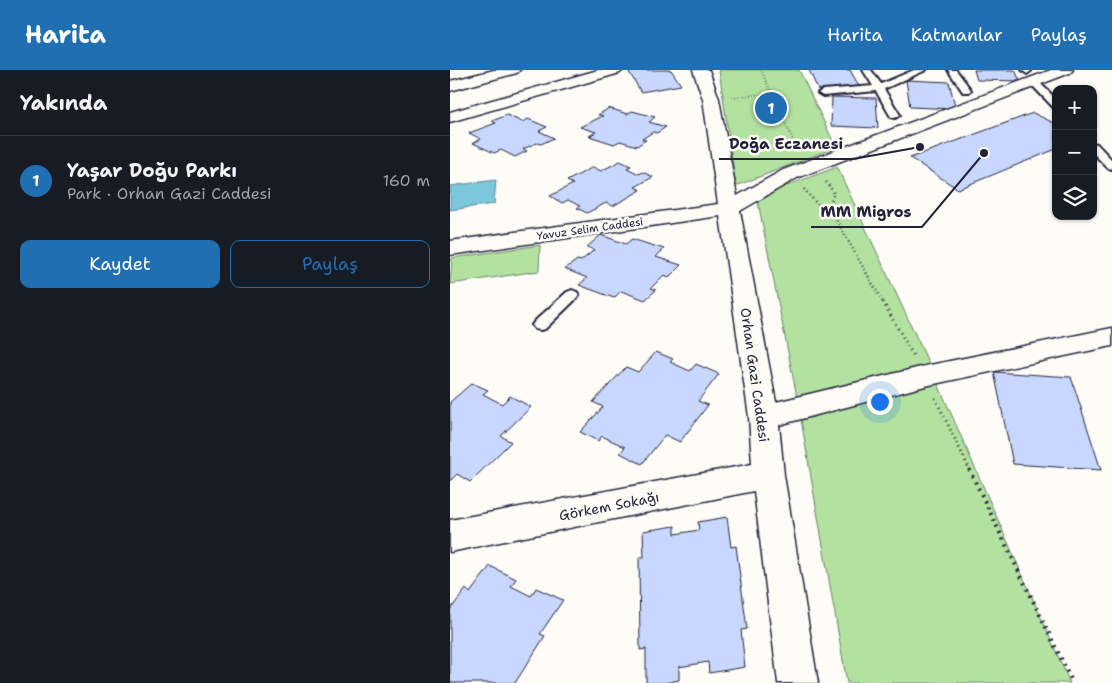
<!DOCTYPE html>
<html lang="tr">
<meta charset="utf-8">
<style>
body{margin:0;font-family:"Shantell Sans",sans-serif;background:#242831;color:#f1f3f6}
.controls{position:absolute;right:15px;top:15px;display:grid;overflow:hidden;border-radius:10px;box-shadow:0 1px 4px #0004}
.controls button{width:45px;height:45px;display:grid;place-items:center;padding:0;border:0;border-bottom:1px solid #363941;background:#171b24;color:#f1f3f6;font:25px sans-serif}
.you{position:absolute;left:429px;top:331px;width:18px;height:18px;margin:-12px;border:4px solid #fff;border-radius:50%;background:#1a73e8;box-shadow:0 0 0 8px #1a73e833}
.badge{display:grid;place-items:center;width:32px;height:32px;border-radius:50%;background:#1f6fb2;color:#fff;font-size:16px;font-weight:700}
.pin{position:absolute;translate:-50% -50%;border:2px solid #fff;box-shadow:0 1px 5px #0006}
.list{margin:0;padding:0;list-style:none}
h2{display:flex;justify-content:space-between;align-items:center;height:65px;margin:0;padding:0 20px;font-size:21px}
h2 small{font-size:16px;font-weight:400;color:#9ea1a6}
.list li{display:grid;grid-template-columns:32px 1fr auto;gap:15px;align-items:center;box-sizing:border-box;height:90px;padding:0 20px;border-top:1px solid #363941}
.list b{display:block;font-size:19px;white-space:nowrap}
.list p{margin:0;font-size:16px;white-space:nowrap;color:#9ea1a6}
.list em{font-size:16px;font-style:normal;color:#9ea1a6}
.actions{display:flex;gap:10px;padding:15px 20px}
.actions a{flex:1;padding:11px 0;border:1px solid #1f6fb2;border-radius:10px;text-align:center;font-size:18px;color:#1f6fb2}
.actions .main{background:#1f6fb2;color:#fff}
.icon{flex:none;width:28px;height:28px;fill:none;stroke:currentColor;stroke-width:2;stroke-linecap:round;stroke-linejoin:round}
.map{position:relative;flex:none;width:662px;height:613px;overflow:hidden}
header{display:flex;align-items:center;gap:30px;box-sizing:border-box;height:70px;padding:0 25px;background:#1f6fb2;color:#fff}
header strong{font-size:24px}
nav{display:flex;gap:28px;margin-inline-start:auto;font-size:18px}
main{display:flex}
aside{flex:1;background:#171b24}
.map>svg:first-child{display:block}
.green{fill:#b3e19f;stroke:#6a826d}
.water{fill:#7bc7da;stroke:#57859a}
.building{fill:#c8d7fd;stroke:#22223b}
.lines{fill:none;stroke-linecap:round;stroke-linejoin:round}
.service-casing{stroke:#22223b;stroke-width:4}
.minor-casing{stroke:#22223b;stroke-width:3}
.path-far3{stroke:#22223b;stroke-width:2;stroke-dasharray:0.5 2.5;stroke-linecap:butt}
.path-far2{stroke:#22223b;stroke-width:2.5;stroke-dasharray:1 3;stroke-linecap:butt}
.path-far1{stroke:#22223b;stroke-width:3;stroke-dasharray:1 4;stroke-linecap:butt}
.path{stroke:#22223b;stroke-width:4;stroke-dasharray:2 5;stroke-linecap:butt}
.service{fill:#fdfcf7;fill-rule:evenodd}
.minor{fill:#fdfcf7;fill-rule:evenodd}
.labels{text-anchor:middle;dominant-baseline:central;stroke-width:5;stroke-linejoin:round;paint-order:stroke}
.far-street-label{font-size:11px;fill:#22223b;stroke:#fdfcf7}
.street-label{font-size:14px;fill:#22223b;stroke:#fdfcf7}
.leader{fill:none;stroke:#22223b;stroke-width:2}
.callout-dot{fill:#22223b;stroke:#fdfcf7;stroke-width:2}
.callout-label{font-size:15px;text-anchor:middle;font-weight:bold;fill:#22223b;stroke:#fdfcf7;stroke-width:5;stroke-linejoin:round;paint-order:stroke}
</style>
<header>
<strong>Harita</strong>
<nav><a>Harita</a><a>Katmanlar</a><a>Paylaş</a></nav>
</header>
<main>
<aside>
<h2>Yakında<small></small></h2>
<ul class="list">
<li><span class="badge">1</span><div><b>Yaşar Doğu Parkı</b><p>Park · Orhan Gazi Caddesi</p></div><em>160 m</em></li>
</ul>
<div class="actions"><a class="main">Kaydet</a><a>Paylaş</a></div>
</aside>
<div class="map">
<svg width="662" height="613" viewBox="0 0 662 613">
<rect width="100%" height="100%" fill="#fdfcf7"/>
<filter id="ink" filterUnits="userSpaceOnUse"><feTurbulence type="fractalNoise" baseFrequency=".02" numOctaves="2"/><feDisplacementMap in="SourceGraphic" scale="10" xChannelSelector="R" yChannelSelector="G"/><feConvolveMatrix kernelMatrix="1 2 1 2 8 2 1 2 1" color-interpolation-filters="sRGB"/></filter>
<g filter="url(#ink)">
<path class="green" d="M269,0H349L386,77L286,116Z
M387,97L480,296L620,613H397L347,327L307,127Z
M90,175L89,201L0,214L2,188Z"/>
<path class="water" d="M46,110L44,134L0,140V116Z"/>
<path class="building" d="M190,0H221L231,15L191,22L179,2Z
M359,0H400L410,18L368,20Z
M524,0H565L570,11L527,10Z
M456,10L499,12L506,39L460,37Z
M382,27L426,28L428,58L381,56Z
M159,38L177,44L182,41L205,47L199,52L216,57L207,63L203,62L192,69L196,70L187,76L170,71L164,74L139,66L146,62L130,57L153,46L148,45Z
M583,43L606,54V79L508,119L460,88Z
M57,45L72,52L78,49L97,57L89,61L104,68L91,74L87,73L73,79L77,81L65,87L51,80L44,83L23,73L31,69L19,63L46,53L42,51Z
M170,91L181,96L177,98L189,104L193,102L203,107L185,117L191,120L163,136L156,133L137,143L127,138L130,136L118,130L112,133L100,126L123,114L117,111L143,97L151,101Z
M151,165L176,174L182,169L214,179L206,187L231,195L219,207L214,205L201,218L206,220L195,230L171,221L164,228L129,215L137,208L115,199L127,190L131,191L144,180L137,177Z
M206,282L223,289L220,292L240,301L246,294L269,304L248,331L258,335L230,372L215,365L192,394L170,383L175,377L152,366L148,371L130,362L153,337L143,332L176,297L188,302Z
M544,302L621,307L651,400L563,394Z
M22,313L38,320L33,324L52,334L60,326L81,337L51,366L61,372L20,412L7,404L0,411V332Z
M277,447L281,477L286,476L297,559L291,560L295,597L259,603L258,592L229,597V610L215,613H196V579L190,580L189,487H194L193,461L225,456V464L249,460L248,452Z
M40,496L66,509L61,516L81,526L86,518L113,530L90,564L95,566L65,613H0V540L16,519L20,523Z"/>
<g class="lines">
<defs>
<path id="service" d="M413,0H421L431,14L464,0H476L434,19L450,45L445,48L441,47L426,21L373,26L368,23L373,20L423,16Z
M498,0H506L521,20L519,22H513Z
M572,0H581V1L577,4Z
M584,9L587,10L606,29V38L603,37L581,14L579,12Z
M643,73L647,74L662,90V99L658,98L643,83Z
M122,220L127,222L129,225L127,228L95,259L90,260L85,259L82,255L85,251L117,222Z"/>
<path id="minor" d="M44,0H70L67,3L0,21V11Z
M148,0H173L170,3L0,52V42Z
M243,0H259L269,29L287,126L333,100L601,0H623L620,3L347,108L290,141L326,332L475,296L662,258V276L475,316L329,355L334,405L368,613H328L304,421L0,482V450L302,394L299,347L270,146L0,185V171L268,134L253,29Z"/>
</defs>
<use href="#service" class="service-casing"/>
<use href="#minor" class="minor-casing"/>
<path class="path-far3" d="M311,0L348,81
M282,27L321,23"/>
<path class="path-far2" d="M376,112L384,123L379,137L434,234
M354,119L367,134L379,137"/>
<path class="path-far1" d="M433,232L463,285
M485,328L520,400"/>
<path class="path" d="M519,399L623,613"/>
<use href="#service" class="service"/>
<use href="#minor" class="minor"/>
</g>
</g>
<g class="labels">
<g class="far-street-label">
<text transform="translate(140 159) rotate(-8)">Yavuz Selim Caddesi</text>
</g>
<g class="street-label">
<text transform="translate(305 305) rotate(82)">Orhan Gazi Caddesi</text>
<text transform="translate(159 436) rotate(-11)">Görkem Sokağı</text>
</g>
</g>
<path class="leader" d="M470 77L403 89H269M534 83L472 157H361"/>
<g class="callout-dot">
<circle cx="470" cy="77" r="5"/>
<circle cx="534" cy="83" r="5"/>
</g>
<g class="callout-label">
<text x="336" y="79">Doğa Eczanesi</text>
<text x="416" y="147">MM Migros</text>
</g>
</svg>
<div class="controls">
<button>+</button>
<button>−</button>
<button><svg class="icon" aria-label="layers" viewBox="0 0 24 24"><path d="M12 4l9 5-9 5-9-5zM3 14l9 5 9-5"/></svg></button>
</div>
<div class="you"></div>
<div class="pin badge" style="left:321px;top:38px">1</div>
</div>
</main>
